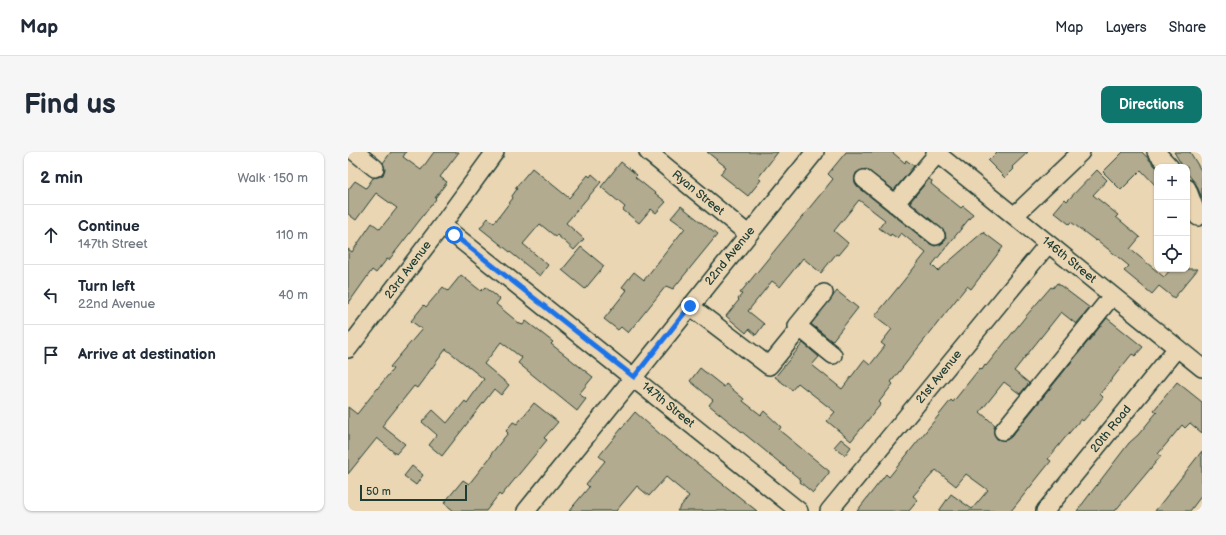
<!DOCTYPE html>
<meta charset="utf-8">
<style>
body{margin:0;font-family:"Balsamiq Sans",sans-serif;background:#f6f6f7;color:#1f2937}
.controls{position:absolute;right:12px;top:12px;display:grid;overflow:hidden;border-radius:8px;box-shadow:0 1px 3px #0004}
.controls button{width:36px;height:36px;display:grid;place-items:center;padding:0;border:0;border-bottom:1px solid #e0e1e3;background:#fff;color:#1f2937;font:20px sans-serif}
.scale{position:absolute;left:12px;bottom:10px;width:107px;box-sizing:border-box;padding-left:4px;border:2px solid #1f3d34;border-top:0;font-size:11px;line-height:14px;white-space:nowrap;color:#1f3d34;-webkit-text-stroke:3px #ebd6b4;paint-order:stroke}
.stop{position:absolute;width:12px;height:12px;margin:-9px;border:3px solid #1a73e8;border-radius:50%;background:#fff}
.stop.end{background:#1a73e8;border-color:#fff;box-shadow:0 1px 4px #0008}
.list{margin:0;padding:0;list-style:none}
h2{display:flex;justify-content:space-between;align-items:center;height:52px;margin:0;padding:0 16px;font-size:17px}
h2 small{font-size:13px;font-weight:400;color:#747a83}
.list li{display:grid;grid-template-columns:26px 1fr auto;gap:12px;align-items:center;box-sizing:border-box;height:60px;padding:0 16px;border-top:1px solid #e0e1e3}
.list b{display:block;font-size:15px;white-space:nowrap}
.list p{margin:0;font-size:13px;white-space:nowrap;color:#747a83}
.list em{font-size:13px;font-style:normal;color:#747a83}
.icon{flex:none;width:22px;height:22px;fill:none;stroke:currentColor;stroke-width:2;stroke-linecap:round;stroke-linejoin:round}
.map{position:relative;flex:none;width:854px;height:359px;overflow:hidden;border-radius:8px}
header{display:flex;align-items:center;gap:24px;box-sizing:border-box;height:56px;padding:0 20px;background:#fff;border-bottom:1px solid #e0e1e3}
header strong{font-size:19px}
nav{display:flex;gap:22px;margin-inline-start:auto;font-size:14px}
.intro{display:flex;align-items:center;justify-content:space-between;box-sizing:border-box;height:96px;padding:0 24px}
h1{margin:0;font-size:28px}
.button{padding:10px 18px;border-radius:8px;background:#0f766e;color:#fff;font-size:14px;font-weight:700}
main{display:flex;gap:24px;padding:0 24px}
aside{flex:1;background:#fff;border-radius:8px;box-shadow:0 1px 3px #0004}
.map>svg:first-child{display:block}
.building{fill:#b2ab90;stroke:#1f3d34}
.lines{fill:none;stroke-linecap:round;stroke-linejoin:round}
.minor-casing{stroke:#1f3d34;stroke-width:20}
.minor{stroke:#ebd6b4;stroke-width:17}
.route{stroke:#1a73e8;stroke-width:5}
.labels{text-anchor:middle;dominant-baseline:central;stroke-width:3.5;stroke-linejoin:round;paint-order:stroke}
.street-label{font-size:12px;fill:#1f3d34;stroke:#ebd6b4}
</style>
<header>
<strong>Map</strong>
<nav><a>Map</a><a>Layers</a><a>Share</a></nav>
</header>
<div class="intro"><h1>Find us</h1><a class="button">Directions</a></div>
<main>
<aside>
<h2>2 min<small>Walk · 150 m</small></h2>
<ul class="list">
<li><svg class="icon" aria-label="ahead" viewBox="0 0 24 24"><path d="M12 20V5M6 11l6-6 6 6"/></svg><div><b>Continue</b><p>147th Street</p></div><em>110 m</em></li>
<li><svg class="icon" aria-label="left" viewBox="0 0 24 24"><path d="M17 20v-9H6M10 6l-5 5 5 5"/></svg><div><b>Turn left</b><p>22nd Avenue</p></div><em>40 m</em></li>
<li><svg class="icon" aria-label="arrive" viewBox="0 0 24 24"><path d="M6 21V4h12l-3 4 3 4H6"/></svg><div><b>Arrive at destination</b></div></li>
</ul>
</aside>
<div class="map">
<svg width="854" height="359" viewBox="0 0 854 359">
<rect width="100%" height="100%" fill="#ebd6b4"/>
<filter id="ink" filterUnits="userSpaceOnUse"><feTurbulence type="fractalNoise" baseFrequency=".025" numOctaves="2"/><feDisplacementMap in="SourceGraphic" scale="8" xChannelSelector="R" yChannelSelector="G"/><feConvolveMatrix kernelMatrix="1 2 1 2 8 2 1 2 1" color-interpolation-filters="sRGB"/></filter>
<g filter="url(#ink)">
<path class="building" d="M43,0H58L55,5L73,18L86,0H111L92,25L99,30L87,46L88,47L41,108L39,107L28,121L24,118L0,152V97L4,100L24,71L32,77L49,56L28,41L8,68L0,62V38L7,29L18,36L25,26L35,23L37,17L35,11Z
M359,0H430L410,26L413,28L400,44L372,22L378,15Z
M498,0H544L557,11L558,8L566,14L546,38L518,17L508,21L507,30L510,35L582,92L587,94L596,90L598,86L597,80L562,50L581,27L584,29L583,32L613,56L615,54L625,62L584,113L590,119L635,80L655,95L623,137L619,134L543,230L545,232L531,250L533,252L503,289L479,269L487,260L450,231L444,238L427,225L455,191L471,205L464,213L494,237L516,208L522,213L537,194L533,191L544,177L527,164L578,101L553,81L549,86L543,82L542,84L531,76L537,68L511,48L486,79L500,91L490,103L488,102L473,121L455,106L432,135L424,129L400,159L416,172L408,183L401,177L398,181L378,164L391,148L390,147L394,142L392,141L485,27L480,22Z
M649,0H680L664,15L666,17L657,26L640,9Z
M775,0H794L809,16V35L793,18L773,38L755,20Z
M826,0H842L854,20V46L848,32L839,21V15H835Z
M273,10L289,23L287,25L318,50L308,61L303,57L291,71L275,58L277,55L253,35Z
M184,16L221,46L240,23L242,25L244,22L253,30L218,71L236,87L226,98L209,83L208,85L192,72L175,92L200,113L192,124L132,76L140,66L146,71L165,46L164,44L169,37L167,36Z
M749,18L759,28L745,43L770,63L768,65L792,85L782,97L816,125L823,117H850L826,146L811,134L804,142L776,119L781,114L749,88L748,89L723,70L721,72L706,60L717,47L719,49Z
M333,54L369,83L325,137L318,134L280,181L273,175L270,178L256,167L279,138L274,135L286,120L296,128L337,76L323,66Z
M233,95L256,114L237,137L214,118Z
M113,123L133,139L137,135L152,147L148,152L172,172L175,173L178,169L205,190L203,192L245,225L231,242L238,247L229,259L170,211L174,206L153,190L136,212L161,233L153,243L146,237L94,304L81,293L89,283L74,270L85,258L99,271L117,249L119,251L136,227L98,197L69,236L66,234L34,274L57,292L48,302L29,286L0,322V255L9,262L45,217L42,215L74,177L63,169L76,153L78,155L95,135L100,139Z
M709,131L742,156L728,172L713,160L666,219L681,231L672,242L656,230L632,260L647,273L646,282L649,287L658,288L663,285L759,166L795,195L787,204L784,202L752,242L755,245L747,255L735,269L733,267L716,287L700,307L703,309L663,359H591L603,342L624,357L640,338L618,322L608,334L588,318L565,344L570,348L561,359H509L538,322L541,325L603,248L605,250L632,216L634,218L637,213L638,214L678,164L703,135L705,136Z
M489,139L510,156L484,189L463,172Z
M352,216L376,235L378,232L396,247L395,249L413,263L416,259L433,275L431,278L481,319V321L465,341L452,330L453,328L361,253L365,248L342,229Z
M829,230L854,250V281L842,271L837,276L834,273L810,302L813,304L767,359H729L781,291L790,283L809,260L806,258Z
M186,251L210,270L196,286L199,288L153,344L151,342L138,359H106L96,351L115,328L121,332L144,303L143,302L160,281L158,279L165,270L169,272Z
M287,260L313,283L409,359H329L341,344L318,325L301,344L289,334L268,359H221L241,335L238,332L257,309L251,304Z
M493,287L503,295L497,303L486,295Z
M854,299V343L842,359H807Z
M64,314L75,323L68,333L56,324Z"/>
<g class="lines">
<defs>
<path id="minor" d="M7,0L27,16
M300,0L400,82
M587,0L854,216
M808,0L822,15
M516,27L588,84
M839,36L850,65
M547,52L589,2
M666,64L733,0
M94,73L451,359
M342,154L421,214L452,176L485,203
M452,176L449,174L476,141
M0,197L94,73L147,0
M655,279L764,144
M178,359L467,0
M481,359L700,92
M697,359L829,196"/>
</defs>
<use href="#minor" class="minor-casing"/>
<use href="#minor" class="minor"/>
</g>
</g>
<g class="lines" filter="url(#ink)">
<path class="route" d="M106,83L286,225L342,154"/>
</g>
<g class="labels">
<g class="street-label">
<text transform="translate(350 41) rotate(39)">Ryan Street</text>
<text transform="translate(382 104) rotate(-51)">22nd Avenue</text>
<text transform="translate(721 108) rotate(39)">146th Street</text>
<text transform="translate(60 118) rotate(-53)">23rd Avenue</text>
<text transform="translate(591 225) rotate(-51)">21st Avenue</text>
<text transform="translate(320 253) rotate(39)">147th Street</text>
<text transform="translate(763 277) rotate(-51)">20th Road</text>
</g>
</g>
</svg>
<div class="controls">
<button>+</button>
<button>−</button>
<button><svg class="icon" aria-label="locate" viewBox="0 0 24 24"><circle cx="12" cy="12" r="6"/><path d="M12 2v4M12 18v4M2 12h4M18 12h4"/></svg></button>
</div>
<div class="scale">50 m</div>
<div class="stop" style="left:106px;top:83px"></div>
<div class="stop end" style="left:342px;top:154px"></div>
</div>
</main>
